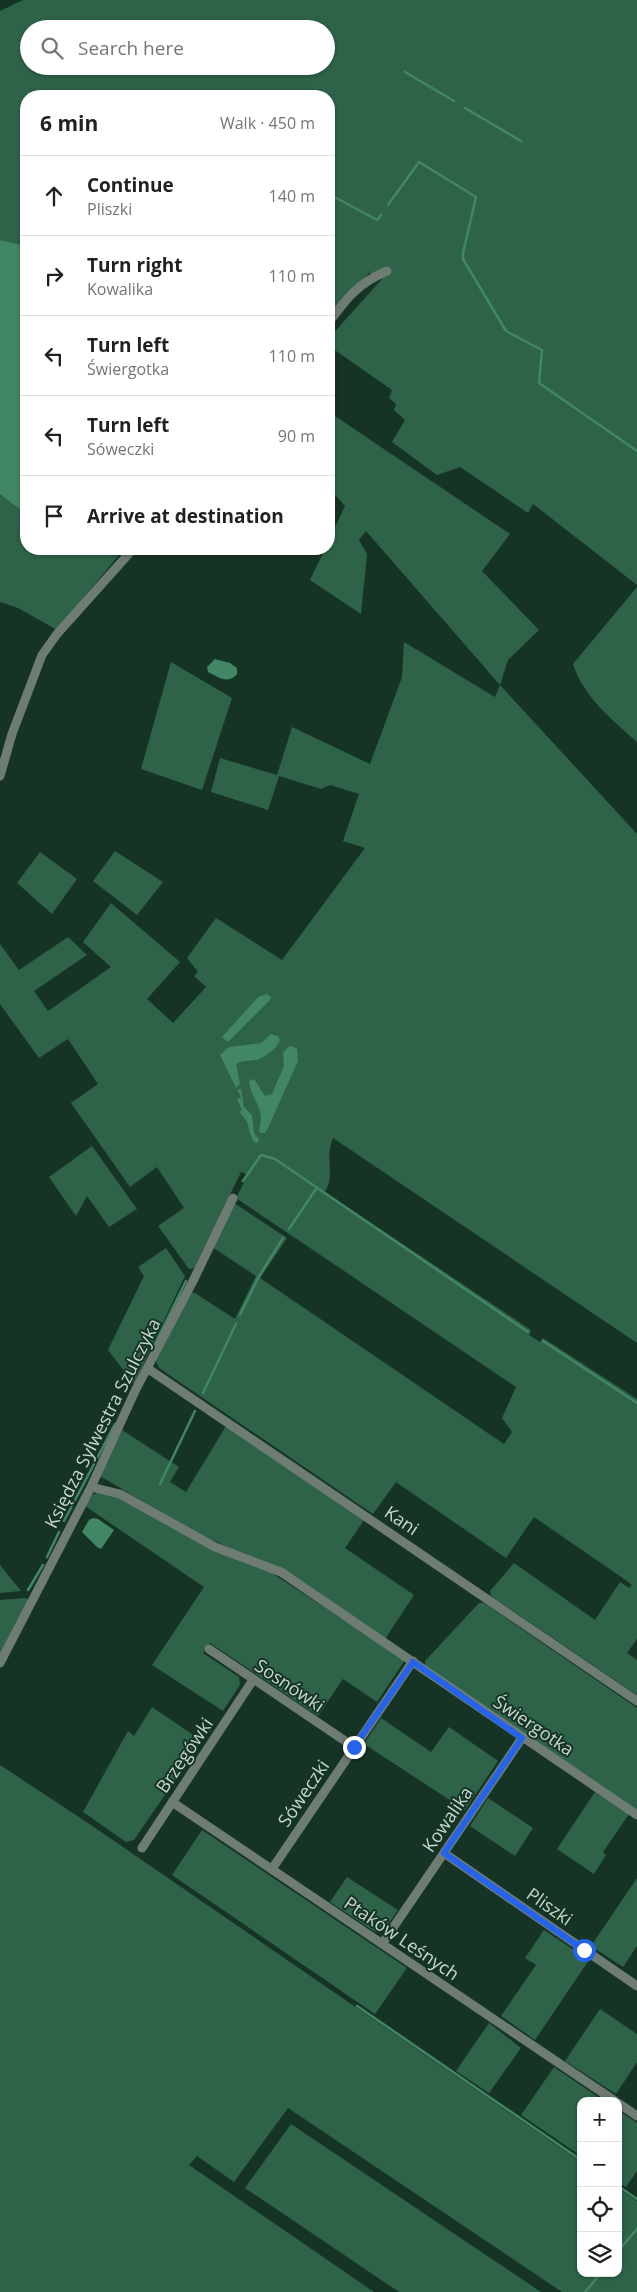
<!DOCTYPE html>
<meta charset="utf-8">
<style>
body{margin:0;font-family:"Open Sans",sans-serif;background:#f6f6f6;color:#202124}
.controls{position:absolute;right:15px;bottom:15px;display:grid;overflow:hidden;border-radius:10px;box-shadow:0 1px 4px #0004}
.controls button{width:45px;height:45px;display:grid;place-items:center;padding:0;border:0;border-bottom:1px solid #e0e0e0;background:#fff;color:#202124;font:25px sans-serif}
.stop{position:absolute;width:15px;height:15px;margin:-11px;border:4px solid #2563eb;border-radius:50%;background:#fff}
.stop.end{background:#2563eb;border-color:#fff;box-shadow:0 1px 5px #0008}
.list{margin:0;padding:0;list-style:none}
h2{display:flex;justify-content:space-between;align-items:center;height:65px;margin:0;padding:0 20px;font-size:21px}
h2 small{font-size:16px;font-weight:400;color:#757577}
.list li{display:grid;grid-template-columns:32px 1fr auto;gap:15px;align-items:center;box-sizing:border-box;height:80px;padding:0 20px;border-top:1px solid #e0e0e0}
.list b{display:block;font-size:19px;white-space:nowrap}
.list p{margin:0;font-size:16px;white-space:nowrap;color:#757577}
.list em{font-size:16px;font-style:normal;color:#757577}
.icon{flex:none;width:28px;height:28px;fill:none;stroke:currentColor;stroke-width:2;stroke-linecap:round;stroke-linejoin:round}
.map{position:relative;flex:none;width:637px;height:2292px;overflow:hidden}
.search{position:absolute;background:#fff;box-shadow:0 1px 4px #0004;left:20px;top:20px;width:315px;height:55px;display:flex;align-items:center;gap:12px;box-sizing:border-box;padding:0 18px;border-radius:28px;color:#757577;font-size:19px}
.panel{position:absolute;background:#fff;box-shadow:0 1px 4px #0004;left:20px;top:90px;width:315px;height:465px;border-radius:20px}
.map>svg:first-child{display:block}
.green{fill:#2e6349;fill-rule:evenodd}
.water{fill:#418665}
.lines{fill:none;stroke-linecap:round;stroke-linejoin:round}
.stream{stroke:#418665;stroke-width:2.5}
.minor{stroke:#6e7c74;stroke-width:9}
.route{stroke:#2563eb;stroke-width:6}
.labels{text-anchor:middle;dominant-baseline:central;stroke-width:4;stroke-linejoin:round;paint-order:stroke}
.street-label{font-size:18px;fill:#c6d7cd;stroke:#163425}
</style>
<div class="map">
<svg width="637" height="2292" viewBox="0 0 637 2292">
<rect width="100%" height="100%" fill="#163425"/>
<path class="green" d="M23,0H637V585L533,504L528,513L460,467L437,475L392,442L405,420L394,410L396,404L389,398L392,390L329,346V338L382,279L369,273L333,313L329,310V96H26V549H118L123,550L57,630L18,608L0,602V11ZM29,29H326V66H29Z
M329,412L510,534L482,571L539,630L508,660L500,685L637,834V1343L333,1138C324,1159 336,1174 325,1192L531,1330L529,1335L540,1342L543,1338L637,1399V1639L627,1653L637,1660V1695L491,1596L490,1591L514,1563L595,1620L620,1582L629,1588L632,1585L627,1581L534,1517L506,1558L396,1482L373,1514L159,1368L156,1361L189,1292L195,1293L235,1319L256,1276L212,1247L234,1203L287,1238L260,1278L504,1444L512,1432L502,1418L516,1387L236,1198L248,1175L241,1172L194,1268L189,1269L158,1226L184,1208L157,1167L130,1187L71,1103L98,1084L68,1039L39,1058L0,1004V944L19,970L68,937L87,955L34,991L48,1011L111,967L83,942L111,903L180,962L147,999L173,1023L206,987L194,976L198,972L187,958L216,918L282,960L365,848L343,841L359,794L330,785L321,789L279,776L268,810L211,792L220,758L277,775L292,727L370,764L402,677L404,642L495,697L500,685L366,531L359,540L367,554L361,614L310,580L325,549H329V540L345,506L329,488Z
M637,587V742C612,720 583,696 573,664Z
M171,662L232,698L202,790L141,769Z
M115,851L163,882L137,915L93,881Z
M40,852L77,879L52,914L17,883Z
M92,1146L137,1209L109,1227L87,1196L76,1216L49,1177Z
M166,1248L185,1276L134,1384L108,1350L144,1276L138,1267Z
M226,1426L364,1520L345,1548L414,1595L385,1639L267,1562L232,1549L193,1531L100,1476L122,1430L179,1467L170,1482L186,1492Z
M100,1492L121,1498L261,1566L405,1660L377,1702L343,1679L318,1716L210,1643L203,1653L239,1677L240,1685L223,1711L152,1665L204,1587L85,1506L92,1495Z
M0,1565L21,1591L0,1593Z
M26,1598L29,1600L0,1656V1600Z
M479,1603H484L637,1708V1811L425,1666V1661Z
M152,1707L202,1741L134,1840L126,1842L83,1812L128,1731L134,1736Z
M381,1718L431,1752L449,1727L498,1761L465,1810L364,1744Z
M0,1765L88,1823L581,2162V2273H618V2188L637,2201V2292H562L288,2108L234,2182L197,2156L189,2165L374,2292H0Z
M595,1792L629,1814L603,1852L606,1855L594,1874L557,1849Z
M488,1798L533,1828L515,1856L470,1826Z
M202,1830L407,1968L375,2014L172,1875Z
M347,1877L398,1910L384,1930L375,1932L330,1902Z
M637,1878V1946L623,1967L591,1946Z
M544,1930L589,1960L535,2040L501,2016L536,1965L525,1958Z
M600,2009L637,2034V2062L616,2094L565,2061Z
M489,2023L521,2048L489,2093L456,2071Z
M554,2067L604,2101H581V2156L521,2115Z
M618,2110L637,2123V2171L626,2187L618,2182Z
M291,2124L541,2292H399L245,2188Z"/>
<path class="water" d="M0,240L26,246V514L0,494Z
M215,659L230,663L237,668V674C228,685 218,677 208,672L207,667Z
M267,994L271,997L270,1000L228,1042L222,1037L258,997Z
M271,1034L278,1036L280,1040C278,1048 264,1058 256,1060C248,1061 243,1060 236,1064L240,1084L236,1088L220,1055L229,1047L261,1043Z
M292,1046L297,1049L298,1061L268,1128L265,1133H260L259,1129C266,1108 251,1101 249,1081L254,1079L265,1096L272,1094L284,1066L283,1053L288,1047Z
M241,1089L244,1107L252,1115L254,1133L259,1139L258,1143L254,1142C246,1129 253,1125 239,1112L242,1110L237,1099L241,1097L237,1090Z
M93,1518L98,1519L114,1530L101,1549L97,1547L82,1532L89,1520Z"/>
<g class="lines">
<path class="stream" d="M405,72L454,101
M465,108L521,141
M329,194L377,220L381,215
M388,205L419,162L476,197L463,253V259L506,331L542,350L539,383L637,451
M243,1181L261,1155L275,1159L528,1332
M289,1229L316,1189
M240,1315L258,1278L283,1238
M543,1341L637,1403
M153,1348L186,1281
M203,1393L236,1324
M160,1484L195,1411
M64,1521L115,1424
M47,1557L59,1532
M28,1590L43,1565
M357,2006L581,2160
M618,2186L637,2199
M618,2251L637,2229
M585,2292L601,2273"/>
<path class="minor" d="M329,322C347,298 358,283 387,271
M0,776L12,734L42,655L57,634L133,549
M147,1368L637,1701
M91,1487L120,1494L215,1547L281,1572L637,1815
M209,1649L354,1747
M0,1663L91,1487L135,1391L193,1281L233,1198
M172,1802L615,2101
M142,1848L253,1680
M444,1853L637,1986
M272,1869L413,1661
M382,1944L522,1738
M618,2103L637,2116"/>
</g>
<g class="lines">
<path class="route" d="M354,1747L413,1662L522,1738L444,1853L584,1950"/>
</g>
<g class="labels">
<g class="street-label">
<text transform="translate(102 1423) rotate(-63)">Księdza Sylwestra Szulczyka</text>
<text transform="translate(402 1520) rotate(34)">Kani</text>
<text transform="translate(290 1685) rotate(34)">Sosnówki</text>
<text transform="translate(534 1725) rotate(34)">Świergotka</text>
<text transform="translate(184 1755) rotate(-56)">Brzegówki</text>
<text transform="translate(303 1793) rotate(-56)">Sóweczki</text>
<text transform="translate(447 1819) rotate(-56)">Kowalika</text>
<text transform="translate(550 1906) rotate(35)">Pliszki</text>
<text transform="translate(402 1938) rotate(34)">Ptaków Leśnych</text>
</g>
</g>
</svg>
<div class="controls">
<button>+</button>
<button>−</button>
<button><svg class="icon" aria-label="locate" viewBox="0 0 24 24"><circle cx="12" cy="12" r="6"/><path d="M12 2v4M12 18v4M2 12h4M18 12h4"/></svg></button>
<button><svg class="icon" aria-label="layers" viewBox="0 0 24 24"><path d="M12 4l9 5-9 5-9-5zM3 14l9 5 9-5"/></svg></button>
</div>
<div class="stop" style="left:584px;top:1950px"></div>
<div class="stop end" style="left:354px;top:1747px"></div>
<div class="search"><svg class="icon" aria-label="search" viewBox="0 0 24 24"><circle cx="10" cy="10" r="6"/><path d="M15 15l6 6"/></svg>Search here</div>
<section class="panel">
<h2>6 min<small>Walk · 450 m</small></h2>
<ul class="list">
<li><svg class="icon" aria-label="ahead" viewBox="0 0 24 24"><path d="M12 20V5M6 11l6-6 6 6"/></svg><div><b>Continue</b><p>Pliszki</p></div><em>140 m</em></li>
<li><svg class="icon" aria-label="right" viewBox="0 0 24 24"><path d="M7 20v-9h11M14 6l5 5-5 5"/></svg><div><b>Turn right</b><p>Kowalika</p></div><em>110 m</em></li>
<li><svg class="icon" aria-label="left" viewBox="0 0 24 24"><path d="M17 20v-9H6M10 6l-5 5 5 5"/></svg><div><b>Turn left</b><p>Świergotka</p></div><em>110 m</em></li>
<li><svg class="icon" aria-label="left" viewBox="0 0 24 24"><path d="M17 20v-9H6M10 6l-5 5 5 5"/></svg><div><b>Turn left</b><p>Sóweczki</p></div><em>90 m</em></li>
<li><svg class="icon" aria-label="arrive" viewBox="0 0 24 24"><path d="M6 21V4h12l-3 4 3 4H6"/></svg><div><b>Arrive at destination</b></div></li>
</ul>
</section>
</div>
